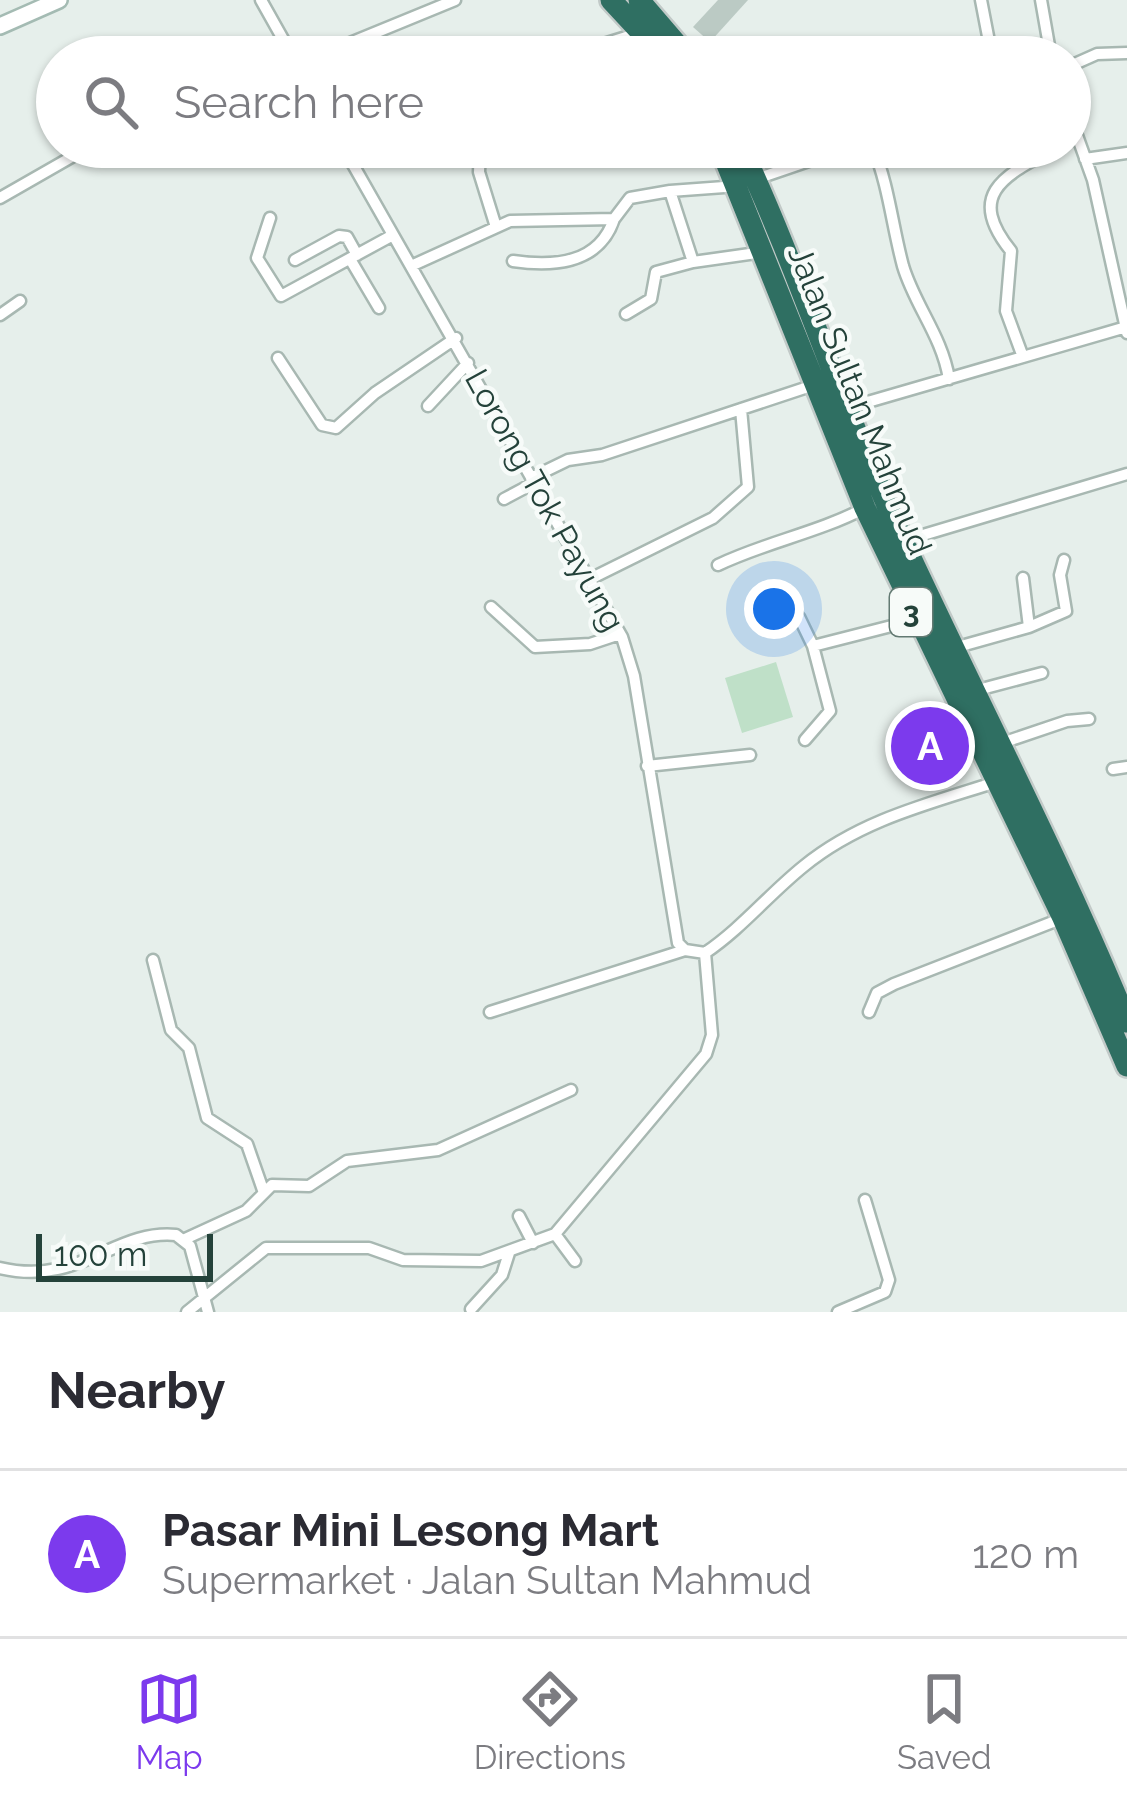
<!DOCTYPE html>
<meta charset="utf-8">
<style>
body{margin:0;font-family:Raleway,sans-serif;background:#f2f2f3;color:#2b2b33}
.scale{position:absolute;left:36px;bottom:30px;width:177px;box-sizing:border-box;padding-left:12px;border:6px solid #24423a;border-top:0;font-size:33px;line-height:42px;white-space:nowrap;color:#24423a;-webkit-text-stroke:9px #f7fbf9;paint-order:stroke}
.you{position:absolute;left:774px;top:609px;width:42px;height:42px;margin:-30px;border:9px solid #fff;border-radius:50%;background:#1a73e8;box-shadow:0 0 0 18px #1a73e833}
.badge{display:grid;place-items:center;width:78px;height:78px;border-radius:50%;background:#7c3aed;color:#fff;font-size:39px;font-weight:700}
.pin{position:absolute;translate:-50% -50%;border:6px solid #fff;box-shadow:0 3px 12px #0006}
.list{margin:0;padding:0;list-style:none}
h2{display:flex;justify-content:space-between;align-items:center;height:156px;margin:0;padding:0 48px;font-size:51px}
h2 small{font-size:39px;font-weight:400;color:#7c7c81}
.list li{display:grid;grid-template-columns:78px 1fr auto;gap:36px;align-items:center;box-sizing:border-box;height:168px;padding:0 48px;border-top:3px solid #e1e1e2}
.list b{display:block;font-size:45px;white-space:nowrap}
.list p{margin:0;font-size:39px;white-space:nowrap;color:#7c7c81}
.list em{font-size:39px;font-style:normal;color:#7c7c81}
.icon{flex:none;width:66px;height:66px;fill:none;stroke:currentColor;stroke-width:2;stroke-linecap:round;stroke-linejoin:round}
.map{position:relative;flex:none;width:1127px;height:1312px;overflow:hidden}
.search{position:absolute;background:#fff;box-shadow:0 3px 9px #0004;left:36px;right:36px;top:36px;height:132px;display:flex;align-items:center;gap:30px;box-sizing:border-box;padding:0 42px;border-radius:66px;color:#7c7c81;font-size:45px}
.sheet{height:324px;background:#fff}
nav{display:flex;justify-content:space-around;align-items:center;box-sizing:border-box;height:168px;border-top:3px solid #e1e1e2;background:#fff;font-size:33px;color:#7c7c81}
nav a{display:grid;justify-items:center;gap:6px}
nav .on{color:#7c3aed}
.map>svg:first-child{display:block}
.green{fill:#bfe0c8}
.building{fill:#bbcac4}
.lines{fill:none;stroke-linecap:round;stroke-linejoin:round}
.street-casing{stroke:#a8b8b2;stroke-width:15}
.secondary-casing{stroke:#a4bbb3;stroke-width:20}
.highway-casing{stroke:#c2cac8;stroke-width:26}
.street{stroke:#fff;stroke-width:10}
.secondary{stroke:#fff;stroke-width:15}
.highway{stroke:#2f6f62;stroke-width:21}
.labels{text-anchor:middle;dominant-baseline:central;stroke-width:9;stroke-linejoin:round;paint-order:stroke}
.shield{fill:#f7fbf9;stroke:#637a73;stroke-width:3}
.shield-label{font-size:30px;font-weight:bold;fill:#24423a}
.street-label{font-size:33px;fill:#24423a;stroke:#f7fbf9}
</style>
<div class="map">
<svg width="1127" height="1312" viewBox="0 0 1127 1312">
<rect width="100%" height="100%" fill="#e6efeb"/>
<path class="green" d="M776,662L793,717L742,733L725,678Z"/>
<path class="building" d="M718,0H748L710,42L693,27Z"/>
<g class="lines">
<defs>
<path id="street" d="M261,0L293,57
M981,0L992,57
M1041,0L1051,57
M316,57L455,0
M562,57L639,33
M1070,66L1097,54L1127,53
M1070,116L1093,180L1127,333
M343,147L622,637L634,676L678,943L685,950L705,953C742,928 769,894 804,866C859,821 927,804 993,783
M480,147L479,172L496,227
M873,147C889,187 892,225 903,266C915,306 942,336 949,379
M348,155L365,147
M1085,159L1127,153
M756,179L850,147
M670,191L738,186
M0,198L89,147
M270,218L257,258L281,296L393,235
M350,259L379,308
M295,260L339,236L347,237L357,255
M513,261C554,267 599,264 614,219
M411,266L510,221L614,219L630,198L670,191L693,262L764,252
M626,314L651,299L656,272L693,262
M0,315L20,301
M1023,357L1006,311L1011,251C964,193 1006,175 1057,147
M278,358L322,425L336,428L375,393L456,338
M428,406L468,363
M847,408L1126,327
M531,478L568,460L602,455L817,384
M504,499L534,483
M903,541L1127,474
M718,565C766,542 817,533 865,508
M588,580L713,518L748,487L741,409
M491,607L535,647L590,644L620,634
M768,610L799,617L813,646L915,620
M1029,627L1066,611L1060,575L1064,560
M954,648L1029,627L1023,578
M974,691L1042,673
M805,740L830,711L813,646
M999,744L1067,721L1089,719
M647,766L750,755
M1113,769L1127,767
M153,960L171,1030L189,1048L207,1118L247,1144L263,1190
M490,1012L685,950
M869,1012L877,993L894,984L1063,918
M519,1216L533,1243
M555,1234L575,1261
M185,1239L246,1211L272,1185L309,1186L347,1161L438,1150L571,1090
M0,1268C80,1287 114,1229 176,1235L190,1246L208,1312
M471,1309L502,1275L509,1253
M187,1312L266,1248H369L403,1260L481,1261L555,1234L706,1054L712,1035L705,953
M838,1312L885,1292L889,1280L865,1200"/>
<path id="secondary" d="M0,26L59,0"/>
<path id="highway" d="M611,0L664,57
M639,0L688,57
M720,147L865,508L1063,918L1127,1066
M741,147C801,276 844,414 904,543C978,703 1060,859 1127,1022"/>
</defs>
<use href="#street" class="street-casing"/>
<use href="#secondary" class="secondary-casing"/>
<use href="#highway" class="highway-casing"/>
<use href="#street" class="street"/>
<use href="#secondary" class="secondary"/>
<use href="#highway" class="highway"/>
</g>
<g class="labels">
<rect class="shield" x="890" y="588" width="42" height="48" rx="9"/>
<g class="shield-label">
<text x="911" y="612">3</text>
</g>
<g class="street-label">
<text transform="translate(860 400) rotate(68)">Jalan Sultan Mahmud</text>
<text transform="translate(545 500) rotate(61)">Lorong Tok Payung</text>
</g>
</g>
</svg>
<div class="scale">100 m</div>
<div class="you"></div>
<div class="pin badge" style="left:930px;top:746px">A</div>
<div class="search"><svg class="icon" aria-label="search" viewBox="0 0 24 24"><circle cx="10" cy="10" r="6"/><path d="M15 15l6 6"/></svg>Search here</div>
</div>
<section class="sheet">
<h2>Nearby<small></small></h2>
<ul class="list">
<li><span class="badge">A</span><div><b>Pasar Mini Lesong Mart</b><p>Supermarket · Jalan Sultan Mahmud</p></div><em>120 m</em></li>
</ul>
</section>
<nav>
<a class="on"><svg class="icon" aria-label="map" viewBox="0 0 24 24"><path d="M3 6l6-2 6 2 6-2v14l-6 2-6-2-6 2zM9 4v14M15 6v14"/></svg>Map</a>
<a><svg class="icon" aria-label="directions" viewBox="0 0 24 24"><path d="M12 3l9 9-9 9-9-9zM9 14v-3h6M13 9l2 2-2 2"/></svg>Directions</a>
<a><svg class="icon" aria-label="saved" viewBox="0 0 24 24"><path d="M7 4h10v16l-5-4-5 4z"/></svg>Saved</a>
</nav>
